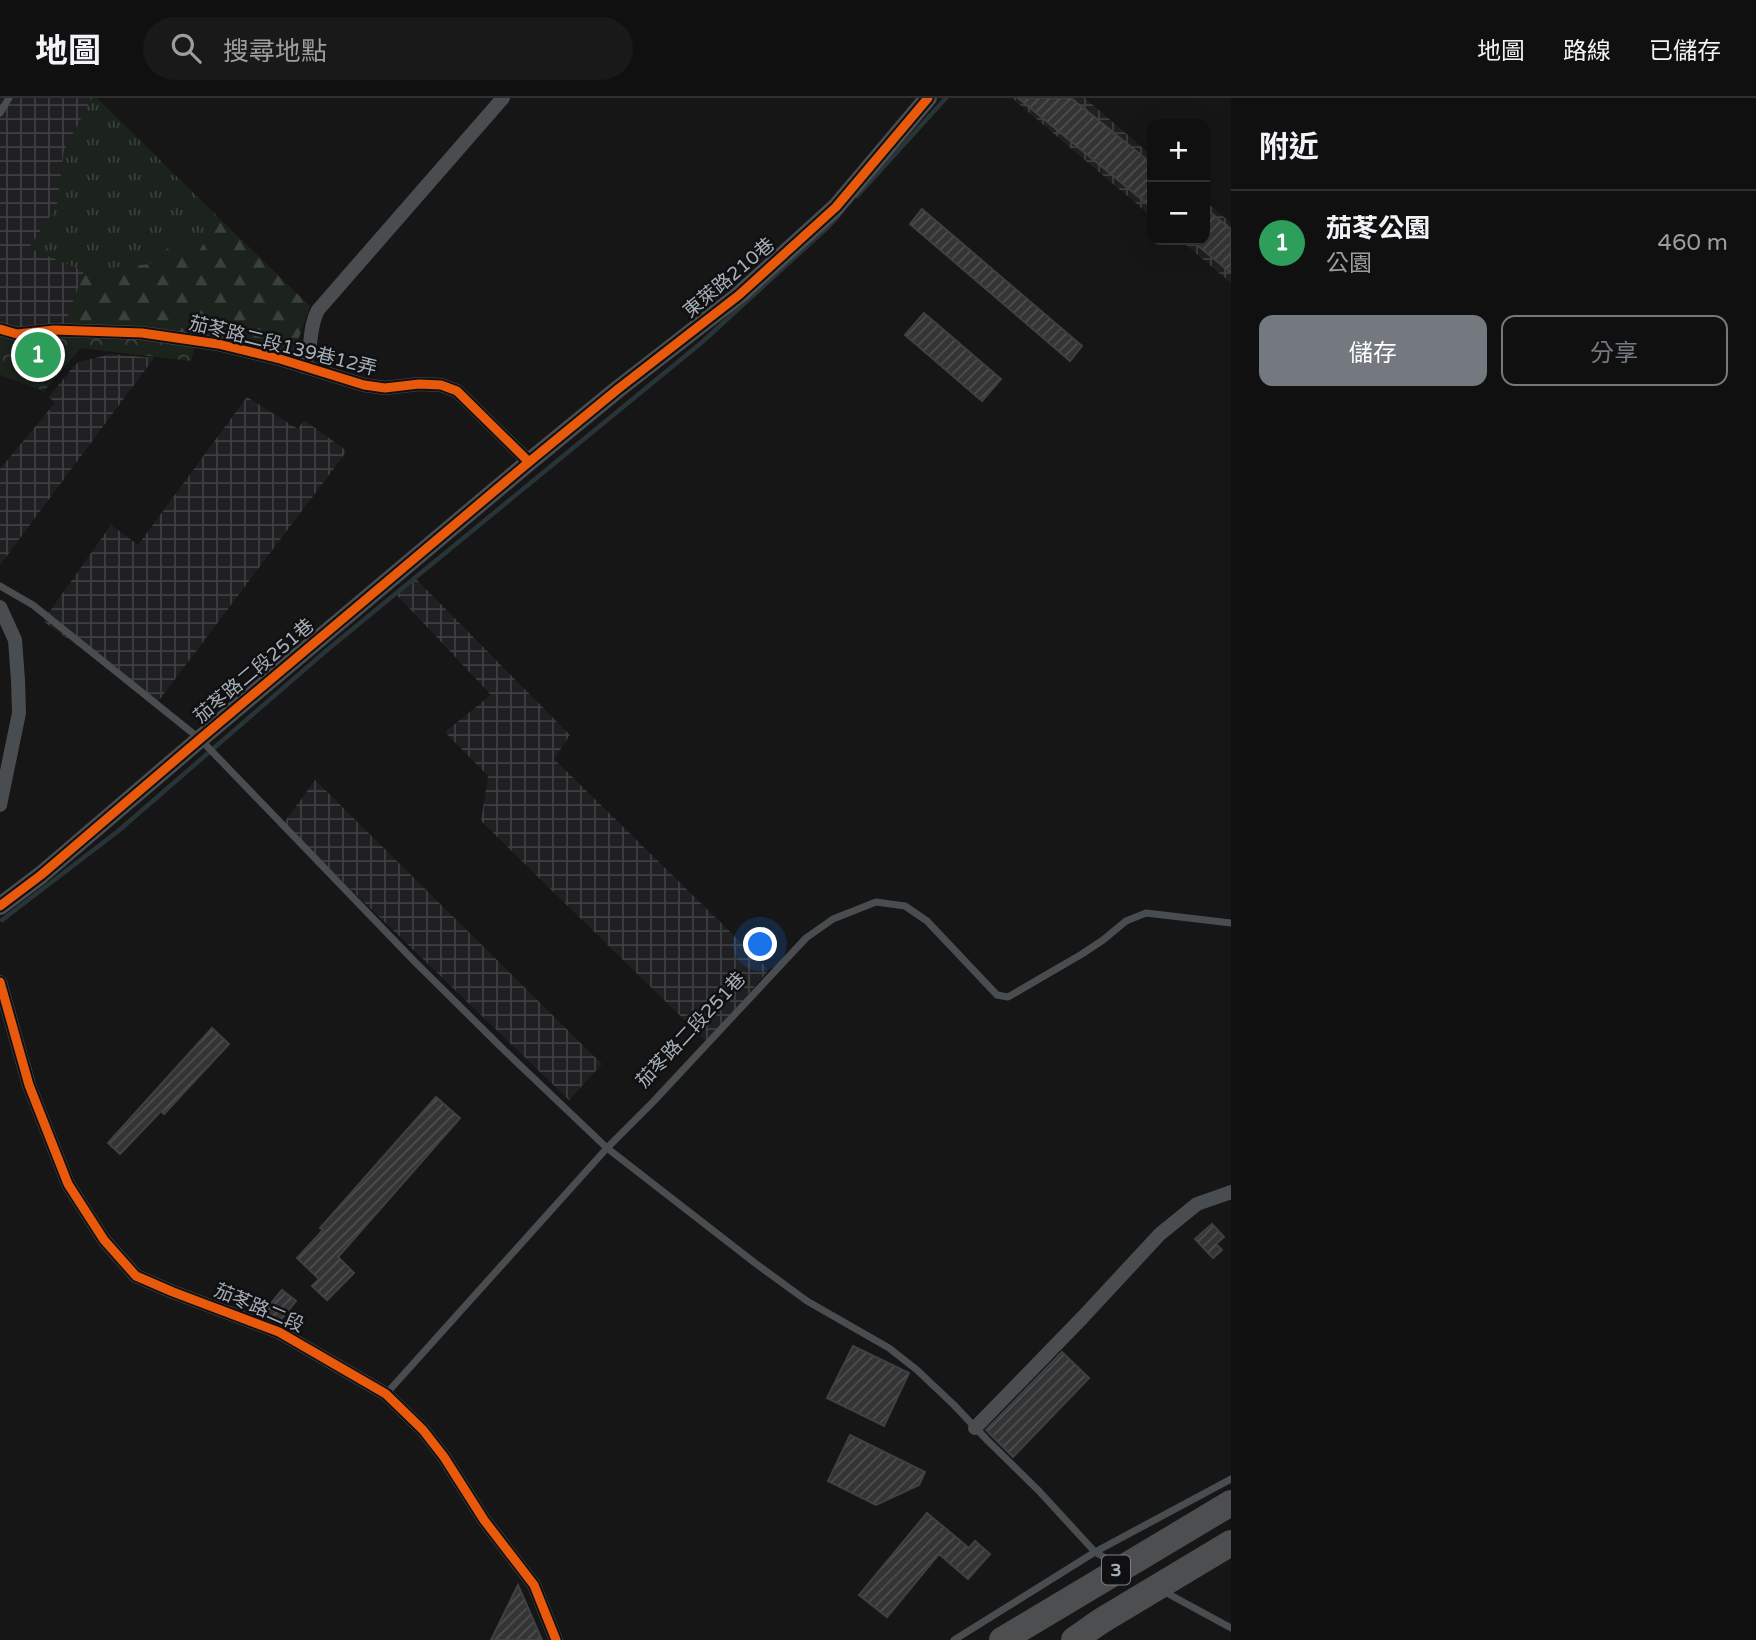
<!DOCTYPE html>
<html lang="zh-TW">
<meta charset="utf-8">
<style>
body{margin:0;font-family:"Varela Round","Noto Sans TC",sans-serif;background:#191919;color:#f1f3f6}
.controls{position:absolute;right:21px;top:21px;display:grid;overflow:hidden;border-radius:14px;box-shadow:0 7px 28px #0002}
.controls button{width:63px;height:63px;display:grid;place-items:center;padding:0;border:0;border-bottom:2px solid #303030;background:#101010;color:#f1f3f6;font:35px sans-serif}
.you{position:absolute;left:761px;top:847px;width:24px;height:24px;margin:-18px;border:5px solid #fff;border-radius:50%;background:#1a73e8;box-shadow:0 0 0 10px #1a73e833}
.badge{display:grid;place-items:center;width:46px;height:46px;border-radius:50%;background:#74797f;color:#fff;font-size:23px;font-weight:700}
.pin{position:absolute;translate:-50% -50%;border:4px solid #fff;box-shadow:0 2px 7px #0006}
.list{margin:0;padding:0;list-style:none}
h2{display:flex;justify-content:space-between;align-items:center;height:91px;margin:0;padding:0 28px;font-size:30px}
h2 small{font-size:23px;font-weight:400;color:#9c9d9f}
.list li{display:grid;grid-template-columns:46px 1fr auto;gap:21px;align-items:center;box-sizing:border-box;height:105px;padding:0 28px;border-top:2px solid #303030}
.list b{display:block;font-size:26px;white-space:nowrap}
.list p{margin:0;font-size:23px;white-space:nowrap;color:#9c9d9f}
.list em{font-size:23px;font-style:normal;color:#9c9d9f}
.actions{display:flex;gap:14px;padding:21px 28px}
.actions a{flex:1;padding:16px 0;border:2px solid #74797f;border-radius:14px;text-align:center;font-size:24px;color:#74797f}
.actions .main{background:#74797f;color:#fff}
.icon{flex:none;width:38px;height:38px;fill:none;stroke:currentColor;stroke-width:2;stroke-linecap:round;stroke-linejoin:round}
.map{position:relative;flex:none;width:1231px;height:1542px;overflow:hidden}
header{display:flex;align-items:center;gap:42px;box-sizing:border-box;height:98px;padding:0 35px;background:#101010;border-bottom:2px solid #303030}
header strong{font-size:33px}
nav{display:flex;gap:38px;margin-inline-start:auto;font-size:24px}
.search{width:490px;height:63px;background:#191919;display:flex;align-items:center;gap:18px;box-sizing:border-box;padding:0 24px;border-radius:38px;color:#9c9d9f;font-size:26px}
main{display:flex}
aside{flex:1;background:#101010}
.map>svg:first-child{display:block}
.industrial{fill:url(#industrial-grid)}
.grass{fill:url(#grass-tufts)}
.forest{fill:url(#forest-firs)}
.park{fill:url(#park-crowns)}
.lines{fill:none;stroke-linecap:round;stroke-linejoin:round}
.stream{stroke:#283438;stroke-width:4.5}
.building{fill:url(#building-hatch);stroke:#3e4142;stroke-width:2}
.service{stroke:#4a4d4f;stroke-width:7}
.minor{stroke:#4a4d4f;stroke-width:14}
.tertiary{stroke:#4a4d4f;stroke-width:18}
.motorway{stroke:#4c4e50;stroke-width:26}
.cycleway-casing{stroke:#101012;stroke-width:13}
.cycleway{stroke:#e8590c;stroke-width:9}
.labels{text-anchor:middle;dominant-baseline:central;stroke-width:5;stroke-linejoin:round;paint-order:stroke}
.shield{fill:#101012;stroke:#797f86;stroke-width:2}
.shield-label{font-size:18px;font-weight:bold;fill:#a6afb8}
.street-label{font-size:19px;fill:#a6afb8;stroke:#101012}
</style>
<header>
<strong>地圖</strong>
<div class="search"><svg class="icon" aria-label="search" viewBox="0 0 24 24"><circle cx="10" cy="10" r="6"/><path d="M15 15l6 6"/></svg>搜尋地點</div>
<nav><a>地圖</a><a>路線</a><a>已儲存</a></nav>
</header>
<main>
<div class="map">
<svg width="1231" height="1542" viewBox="0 0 1231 1542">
<defs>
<pattern id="industrial-grid" width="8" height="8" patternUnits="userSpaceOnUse" patternTransform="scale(1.75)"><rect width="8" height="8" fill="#202022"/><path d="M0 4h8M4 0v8" fill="none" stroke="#3d3e40"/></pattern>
<pattern id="grass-tufts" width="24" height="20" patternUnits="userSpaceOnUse" patternTransform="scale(1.75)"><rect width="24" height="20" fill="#1c231c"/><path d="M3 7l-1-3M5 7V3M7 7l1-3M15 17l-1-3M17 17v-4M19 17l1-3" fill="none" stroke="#3a403b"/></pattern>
<pattern id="forest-firs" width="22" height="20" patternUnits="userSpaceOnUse" patternTransform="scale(1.75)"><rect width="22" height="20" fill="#1c231c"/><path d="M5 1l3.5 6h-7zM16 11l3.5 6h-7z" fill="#3a403b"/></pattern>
<pattern id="park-crowns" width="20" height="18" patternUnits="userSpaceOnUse" patternTransform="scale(1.75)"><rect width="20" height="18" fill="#1c231c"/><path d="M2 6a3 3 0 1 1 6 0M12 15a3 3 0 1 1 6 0" fill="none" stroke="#3a403b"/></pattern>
<pattern id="building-hatch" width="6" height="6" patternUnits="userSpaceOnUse" patternTransform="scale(1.75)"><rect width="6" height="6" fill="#343435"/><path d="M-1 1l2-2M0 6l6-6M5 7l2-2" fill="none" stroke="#4e4f50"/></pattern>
</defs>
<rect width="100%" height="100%" fill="#161616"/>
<path class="industrial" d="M0,0H92L64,53L57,108L29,150L84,173L62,236L0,235Z
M1012,0H1085L1152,58V119Z
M1205,103L1231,125V185L1180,142H1205Z
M111,256L154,260L0,467V371L55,305L49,299L73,269L79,264Z
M247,299L298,331L304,322L347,353L157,605L43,523L111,427L138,447Z
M415,480L570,637L554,661L769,872L707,944L481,723L488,678L445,634L491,597L395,495Z
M315,682L602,966L569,1002L283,726Z"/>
<path class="grass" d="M92,0H97L219,120L196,159L178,141L151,166L84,173L29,150L57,108L64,53Z"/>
<path class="forest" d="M219,120L310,208L296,248L287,260L207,241L62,236L84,173L150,166L178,141L196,158Z"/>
<path class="park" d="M0,233L43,244L55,236L140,238L195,248L191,263L81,250L44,293L0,277Z"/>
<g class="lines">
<path class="stream" d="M857,98L946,0
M2,822L117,734L327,552L701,245L828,129L839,117"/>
</g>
<path class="building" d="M1018,0H1071L1152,66V110Z
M1205,110L1231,131V175L1191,142H1205Z
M922,111L1082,248L1070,263L910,126Z
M924,215L1001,281L982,303L905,237Z
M212,930L229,946L164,1016L161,1013L120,1056L108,1045Z
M436,999L460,1020L338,1159L354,1175L327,1202L312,1188L319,1181L297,1160L323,1132L320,1130Z
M1212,1126L1224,1139L1216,1146L1222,1152L1213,1160L1195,1141Z
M282,1192L296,1203L279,1224L273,1222L264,1214Z
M853,1248L909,1275L884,1328L827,1300Z
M1062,1254L1089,1280L1013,1359L986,1332Z
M850,1337L925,1374L919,1387L876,1407L828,1383Z
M927,1415L969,1450L975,1443L990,1456L968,1481L939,1456L887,1519L859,1497Z
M518,1487L542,1542H491Z"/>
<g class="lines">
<path class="service" d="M0,15L9,0
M0,488L33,507L200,641L415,864L505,953L607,1050L755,1165L807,1203L889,1250L917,1272L954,1307L988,1343L1039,1393L1095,1454L1116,1466
M386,1296L607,1050L653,1004L806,840L833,821L876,804L905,808L927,823L997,897L1008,899L1082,856L1103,842L1126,823L1146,815L1231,825
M1163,1493L1231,1530
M954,1542L1095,1454L1231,1381"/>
<path class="minor" d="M0,231L17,236L54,232L142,235L218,246L280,261L364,287L385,290L419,286L441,287L457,293L529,364
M304,269C313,251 308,230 318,212L503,0
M0,509L15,542L18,582L19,615L0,707
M0,884L29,987L68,1086L104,1142L136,1178L173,1194L279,1234L386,1296L423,1332L444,1359L484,1422L534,1487L556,1542
M975,1330L1082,1220L1160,1136L1197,1106L1231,1094"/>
<path class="tertiary" d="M0,808L41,777L200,641L529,364L618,291L739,197L836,109L928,0"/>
<path class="motorway" d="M1002,1542L1231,1405
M1074,1542L1101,1523L1231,1445"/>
<defs>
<path id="cycleway" d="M0,231L17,236L54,232L142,235L218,246L280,261L364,287L385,290L419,286L441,287L457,293L529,364
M0,808L41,777L200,641L529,364L618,291L739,197L836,109L928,0
M0,884L29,987L68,1086L104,1142L136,1178L173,1194L279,1234L386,1296L423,1332L444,1359L484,1422L534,1487L556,1542"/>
</defs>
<use href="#cycleway" class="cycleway-casing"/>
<use href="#cycleway" class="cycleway"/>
</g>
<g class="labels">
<rect class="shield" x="1102" y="1457.5" width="28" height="29" rx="5"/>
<g class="shield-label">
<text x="1116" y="1472">3</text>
</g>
<g class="street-label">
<text transform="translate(729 180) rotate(-40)">東萊路210巷</text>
<text transform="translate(283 248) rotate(14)">茄苳路二段139巷12弄</text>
<text transform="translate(254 573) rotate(-40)">茄苳路二段251巷</text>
<text transform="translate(691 932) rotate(-47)">茄苳路二段251巷</text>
<text transform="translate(259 1210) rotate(23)">茄苳路二段</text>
</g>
</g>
</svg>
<div class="controls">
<button>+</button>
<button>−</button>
</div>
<div class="you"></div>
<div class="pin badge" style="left:38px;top:257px;background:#2e9e5b">1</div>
</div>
<aside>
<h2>附近<small></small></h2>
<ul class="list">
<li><span class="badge" style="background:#2e9e5b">1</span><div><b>茄苳公園</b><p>公園</p></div><em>460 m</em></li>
</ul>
<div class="actions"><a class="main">儲存</a><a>分享</a></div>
</aside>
</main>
